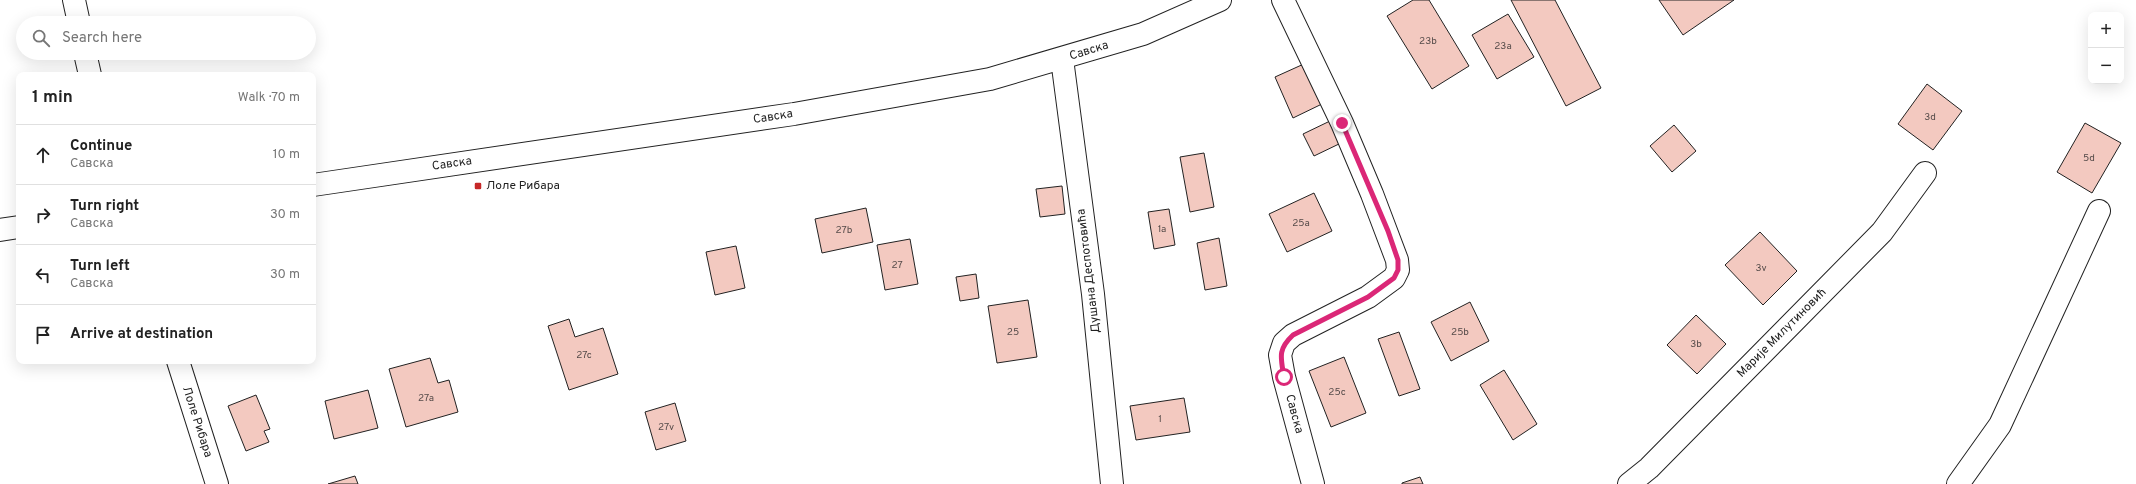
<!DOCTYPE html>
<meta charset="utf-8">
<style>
body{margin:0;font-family:Overpass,sans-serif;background:#f6f6f6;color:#222}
.controls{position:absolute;right:12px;top:12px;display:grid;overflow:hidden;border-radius:8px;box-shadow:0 4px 16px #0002}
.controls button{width:36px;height:36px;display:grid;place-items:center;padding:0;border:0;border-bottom:1px solid #e0e0e0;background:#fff;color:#222;font:20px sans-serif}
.stop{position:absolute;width:12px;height:12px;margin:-9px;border:3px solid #db2777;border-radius:50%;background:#fff}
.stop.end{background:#db2777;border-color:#fff;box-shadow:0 1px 4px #0008}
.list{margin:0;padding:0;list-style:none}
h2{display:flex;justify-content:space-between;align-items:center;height:52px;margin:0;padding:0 16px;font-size:17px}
h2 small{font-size:13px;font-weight:400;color:#767676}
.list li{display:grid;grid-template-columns:26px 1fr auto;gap:12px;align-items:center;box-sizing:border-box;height:60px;padding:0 16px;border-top:1px solid #e0e0e0}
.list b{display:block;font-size:15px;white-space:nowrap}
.list p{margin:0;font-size:13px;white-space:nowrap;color:#767676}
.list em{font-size:13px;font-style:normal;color:#767676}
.icon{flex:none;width:22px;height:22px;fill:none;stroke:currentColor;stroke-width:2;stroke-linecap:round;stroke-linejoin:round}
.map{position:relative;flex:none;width:2136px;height:484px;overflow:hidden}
.search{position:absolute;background:#fff;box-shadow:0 4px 16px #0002;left:16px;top:16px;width:300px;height:44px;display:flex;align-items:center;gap:10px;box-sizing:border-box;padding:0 14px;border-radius:22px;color:#767676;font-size:15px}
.panel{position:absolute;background:#fff;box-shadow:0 4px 16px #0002;left:16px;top:72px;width:300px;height:292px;border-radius:8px}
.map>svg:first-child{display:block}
.building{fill:#f3c9c0;stroke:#222}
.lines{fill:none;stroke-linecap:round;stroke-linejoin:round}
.minor-casing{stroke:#222;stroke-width:24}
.minor{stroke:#fff;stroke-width:22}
.route{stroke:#db2777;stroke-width:5}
.poi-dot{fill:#c62828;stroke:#fff;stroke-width:1.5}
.labels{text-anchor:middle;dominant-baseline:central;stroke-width:3;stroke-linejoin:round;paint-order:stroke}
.number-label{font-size:10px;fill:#564c4a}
.street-label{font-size:12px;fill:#222;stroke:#fff}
.poi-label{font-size:12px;fill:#222;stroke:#fff;text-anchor:start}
</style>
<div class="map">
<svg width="2136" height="484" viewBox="0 0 2136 484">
<rect width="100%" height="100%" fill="#fff"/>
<path class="building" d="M1413,0H1429L1469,66L1432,89L1387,16Z
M1511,0H1555L1601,88L1566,106Z
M1659,0H1734L1683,35Z
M1508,14L1534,57L1497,79L1472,35Z
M1306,63L1324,103L1293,118L1275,77Z
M1927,84L1962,111L1933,150L1898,124Z
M1330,121L1341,143L1314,156L1303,134Z
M2085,123L2121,143L2092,193L2057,172Z
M1674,125L1696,151L1672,172L1650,146Z
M1204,153L1214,207L1190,212L1180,157Z
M1062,186L1065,214L1040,217L1036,189Z
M1314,193L1332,231L1287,252L1269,214Z
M866,208L873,242L822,253L815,219Z
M1169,209L1175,245L1154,249L1148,212Z
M1760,232L1797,271L1763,305L1725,265Z
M1219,238L1227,286L1205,290L1197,243Z
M910,239L918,284L885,290L877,245Z
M736,246L745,288L715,295L706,252Z
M976,274L979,298L960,301L956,277Z
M1028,300L1037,357L997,363L988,306Z
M1470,302L1489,341L1451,361L1431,322Z
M1696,315L1726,344L1697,374L1667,345Z
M569,319L575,337L603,328L618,374L569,390L548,326Z
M1399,332L1420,389L1399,396L1378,339Z
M1344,357L1366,413L1331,427L1309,371Z
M430,358L438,383L449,380L458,412L406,427L389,369Z
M1504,370L1537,424L1513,440L1480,385Z
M368,390L378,428L334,439L325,401Z
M256,395L270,429L264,431L269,442L246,451L228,406Z
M1184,398L1190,432L1136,440L1130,406Z
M675,403L686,441L656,450L645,412Z
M355,476L358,484H328Z
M1420,477L1423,484H1402V483Z"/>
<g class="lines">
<defs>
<path id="minor" d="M74,0L79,23
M1283,0L1342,123L1372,194L1397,260L1398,270L1394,278L1368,297L1293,335L1284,343L1280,355L1284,377L1313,484
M85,53L90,75
M1062,59L1093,294L1112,484
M313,185L794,114L990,79L1143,34L1220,0
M0,230L19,227
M178,361L217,484
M1629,484L1649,468L1882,232L1925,173
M1958,484L2000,425L2099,211"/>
</defs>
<use href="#minor" class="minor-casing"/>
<use href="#minor" class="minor"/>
</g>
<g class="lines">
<path class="route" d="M1284,377C1281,358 1277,350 1293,335L1368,297L1394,278L1398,270V260L1388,231L1342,123"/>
</g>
<rect class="poi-dot" x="474" y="182" width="8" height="8" rx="2"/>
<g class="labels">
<g class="number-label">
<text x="1428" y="41">23b</text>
<text x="1503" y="46">23a</text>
<text x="1930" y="117">3d</text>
<text x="2089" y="158">5d</text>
<text x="1301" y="223">25a</text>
<text x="1162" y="229">1a</text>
<text x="844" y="230">27b</text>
<text x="897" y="265">27</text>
<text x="1761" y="268">3v</text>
<text x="1013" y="332">25</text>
<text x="1460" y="332">25b</text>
<text x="1696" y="344">3b</text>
<text x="584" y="355">27c</text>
<text x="1337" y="392">25c</text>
<text x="426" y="398">27a</text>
<text x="1160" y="419">1</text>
<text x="666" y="427">27v</text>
</g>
<g class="street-label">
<text transform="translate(1089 51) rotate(-17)">Савска</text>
<text transform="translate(773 117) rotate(-9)">Савска</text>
<text transform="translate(452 164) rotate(-8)">Савска</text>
<text transform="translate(1089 271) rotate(-97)">Душана Деспотовића</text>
<text transform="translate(1782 333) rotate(-45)">Марије Милутиновић</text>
<text transform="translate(1294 414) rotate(75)">Савска</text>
<text transform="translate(197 422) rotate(72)">Лоле Рибара</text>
</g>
<g class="poi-label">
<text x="486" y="186">Лоле Рибара</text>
</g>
</g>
</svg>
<div class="controls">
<button>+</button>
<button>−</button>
</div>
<div class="stop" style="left:1284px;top:377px"></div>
<div class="stop end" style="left:1342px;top:123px"></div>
<div class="search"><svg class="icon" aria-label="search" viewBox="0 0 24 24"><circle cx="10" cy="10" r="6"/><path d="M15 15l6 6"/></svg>Search here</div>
<section class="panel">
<h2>1 min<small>Walk · 70 m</small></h2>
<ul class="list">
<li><svg class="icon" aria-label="ahead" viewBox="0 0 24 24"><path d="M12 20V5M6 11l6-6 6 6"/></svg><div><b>Continue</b><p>Савска</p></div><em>10 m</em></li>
<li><svg class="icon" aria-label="right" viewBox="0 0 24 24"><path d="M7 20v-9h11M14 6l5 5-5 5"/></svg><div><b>Turn right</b><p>Савска</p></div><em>30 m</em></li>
<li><svg class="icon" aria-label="left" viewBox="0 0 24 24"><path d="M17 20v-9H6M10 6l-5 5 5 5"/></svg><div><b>Turn left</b><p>Савска</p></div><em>30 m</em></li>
<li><svg class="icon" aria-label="arrive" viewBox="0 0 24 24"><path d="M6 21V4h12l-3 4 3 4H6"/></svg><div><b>Arrive at destination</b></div></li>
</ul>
</section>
</div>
